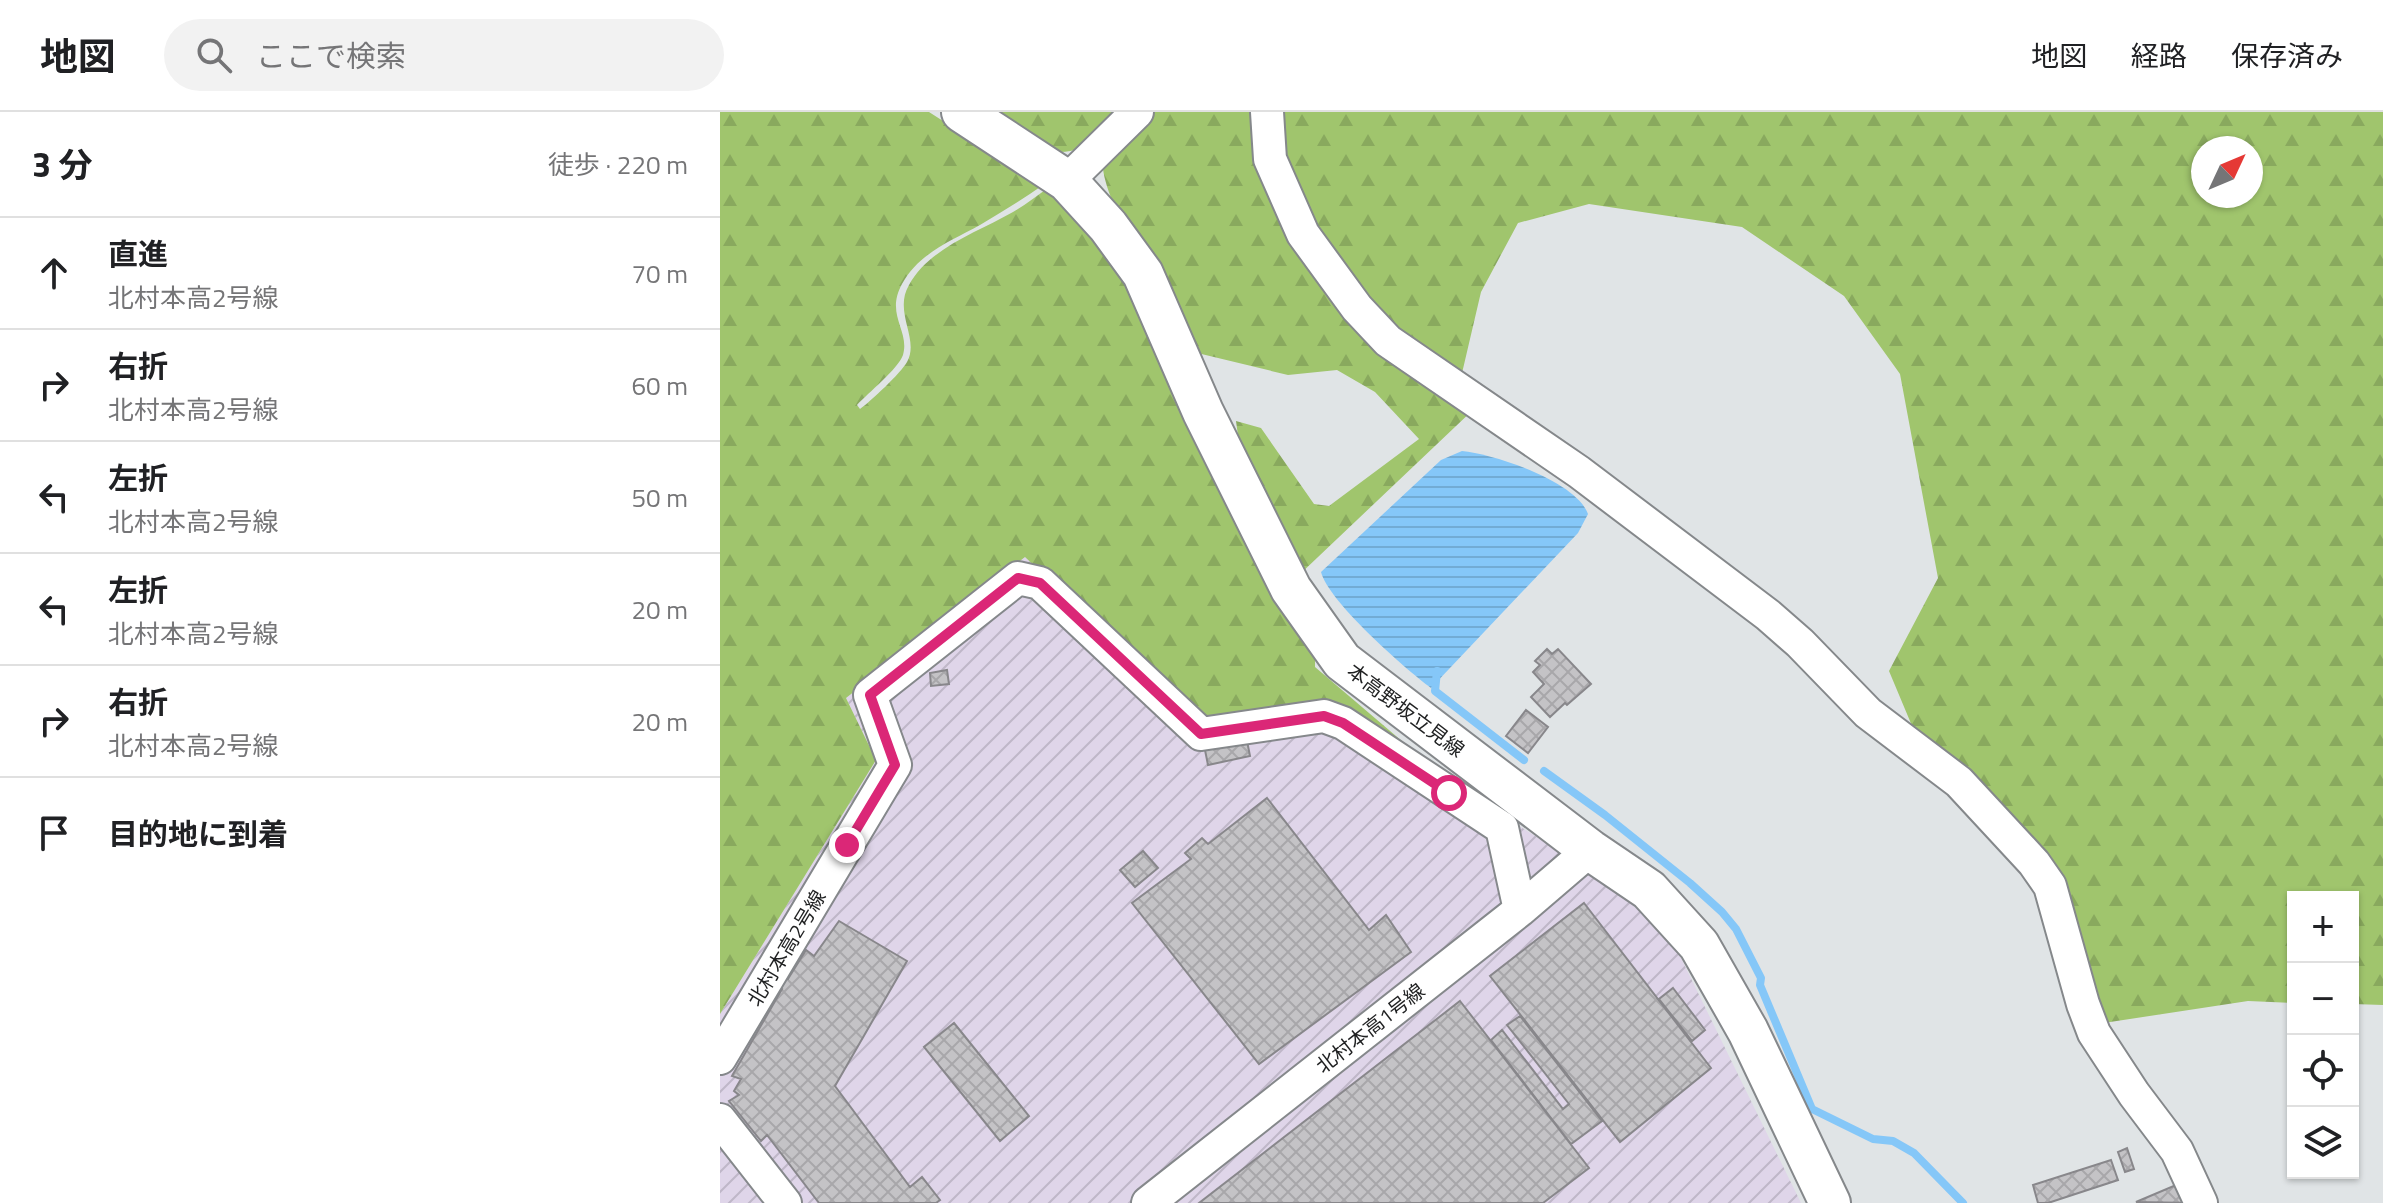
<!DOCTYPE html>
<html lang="ja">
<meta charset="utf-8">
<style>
body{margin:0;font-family:"Titillium Web","Noto Sans JP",sans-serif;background:#f2f2f2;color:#202124}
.controls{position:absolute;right:24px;bottom:24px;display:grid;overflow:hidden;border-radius:0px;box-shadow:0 2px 6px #0004}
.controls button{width:72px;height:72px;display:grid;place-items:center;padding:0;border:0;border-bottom:2px solid #e0e0e0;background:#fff;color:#202124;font:40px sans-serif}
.compass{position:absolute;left:1471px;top:24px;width:72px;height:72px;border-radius:50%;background:#fff;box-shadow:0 2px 6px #0004;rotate:46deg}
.stop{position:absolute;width:24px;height:24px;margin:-18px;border:6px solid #db2777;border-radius:50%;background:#fff}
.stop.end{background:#db2777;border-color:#fff;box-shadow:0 2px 8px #0008}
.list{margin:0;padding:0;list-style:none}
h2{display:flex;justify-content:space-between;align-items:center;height:104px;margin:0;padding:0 32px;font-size:34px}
h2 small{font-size:26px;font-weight:400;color:#757577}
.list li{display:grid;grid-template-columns:52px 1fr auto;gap:24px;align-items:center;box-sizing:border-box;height:112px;padding:0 32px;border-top:2px solid #e0e0e0}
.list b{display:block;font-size:30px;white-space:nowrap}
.list p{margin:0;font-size:26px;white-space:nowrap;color:#757577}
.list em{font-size:26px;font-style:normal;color:#757577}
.icon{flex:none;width:44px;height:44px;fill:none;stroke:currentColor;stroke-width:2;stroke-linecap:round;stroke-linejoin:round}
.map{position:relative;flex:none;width:1663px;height:1091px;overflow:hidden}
header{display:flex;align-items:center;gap:48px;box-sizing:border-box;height:112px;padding:0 40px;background:#fff;border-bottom:2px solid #e0e0e0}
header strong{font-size:38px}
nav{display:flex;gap:44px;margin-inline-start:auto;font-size:28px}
.search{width:560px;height:72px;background:#f2f2f2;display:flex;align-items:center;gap:20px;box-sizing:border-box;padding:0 28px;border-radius:44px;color:#757577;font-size:30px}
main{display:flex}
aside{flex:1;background:#fff}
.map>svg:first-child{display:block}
.industrial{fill:url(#industrial-furrows)}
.forest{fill:url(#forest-firs);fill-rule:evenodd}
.water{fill:url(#water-rules)}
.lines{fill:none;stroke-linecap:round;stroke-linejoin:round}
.stream{stroke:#85c7f8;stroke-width:8}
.building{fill:url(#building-cross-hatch);stroke:#88878b;stroke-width:2}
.minor-casing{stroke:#85888b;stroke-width:36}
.tertiary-casing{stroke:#85888b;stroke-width:44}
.minor{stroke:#fff;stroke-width:32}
.tertiary{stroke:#fff;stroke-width:40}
.route{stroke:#db2777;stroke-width:10}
.labels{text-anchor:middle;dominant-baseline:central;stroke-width:6;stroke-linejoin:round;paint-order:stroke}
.street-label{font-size:20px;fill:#1f2021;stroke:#fff}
</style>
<header>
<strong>地図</strong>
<div class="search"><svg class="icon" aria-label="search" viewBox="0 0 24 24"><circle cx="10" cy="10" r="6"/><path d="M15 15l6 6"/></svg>ここで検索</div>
<nav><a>地図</a><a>経路</a><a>保存済み</a></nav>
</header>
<main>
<aside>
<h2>3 分<small>徒歩 · 220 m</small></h2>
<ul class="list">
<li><svg class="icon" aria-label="ahead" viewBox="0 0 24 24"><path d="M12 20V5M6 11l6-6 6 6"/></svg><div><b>直進</b><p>北村本高2号線</p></div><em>70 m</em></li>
<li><svg class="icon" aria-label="right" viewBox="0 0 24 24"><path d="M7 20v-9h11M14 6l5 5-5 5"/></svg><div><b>右折</b><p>北村本高2号線</p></div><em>60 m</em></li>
<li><svg class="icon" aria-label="left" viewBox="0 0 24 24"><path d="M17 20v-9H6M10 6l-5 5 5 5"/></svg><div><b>左折</b><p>北村本高2号線</p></div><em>50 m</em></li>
<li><svg class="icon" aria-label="left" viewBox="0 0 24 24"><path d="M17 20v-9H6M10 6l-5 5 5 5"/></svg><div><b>左折</b><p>北村本高2号線</p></div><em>20 m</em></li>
<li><svg class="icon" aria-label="right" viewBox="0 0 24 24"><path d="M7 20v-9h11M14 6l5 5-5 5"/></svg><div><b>右折</b><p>北村本高2号線</p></div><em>20 m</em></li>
<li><svg class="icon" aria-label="arrive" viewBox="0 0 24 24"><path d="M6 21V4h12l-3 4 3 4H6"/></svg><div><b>目的地に到着</b></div></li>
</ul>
</aside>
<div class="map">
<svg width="1663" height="1091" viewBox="0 0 1663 1091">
<defs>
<pattern id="industrial-furrows" width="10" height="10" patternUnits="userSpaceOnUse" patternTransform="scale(2)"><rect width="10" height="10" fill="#dfd5e9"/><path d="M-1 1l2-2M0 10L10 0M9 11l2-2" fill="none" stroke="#bfb7c8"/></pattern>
<pattern id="forest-firs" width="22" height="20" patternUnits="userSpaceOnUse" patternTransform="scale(2)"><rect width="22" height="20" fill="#a0c56d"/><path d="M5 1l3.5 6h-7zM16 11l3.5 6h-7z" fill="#89a95e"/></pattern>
<pattern id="water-rules" width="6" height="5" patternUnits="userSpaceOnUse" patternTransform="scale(2)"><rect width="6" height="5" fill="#85c7f8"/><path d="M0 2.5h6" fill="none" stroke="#72abd4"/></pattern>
<pattern id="building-cross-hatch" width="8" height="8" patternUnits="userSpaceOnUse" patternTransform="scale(2)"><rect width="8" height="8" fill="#c4c3c6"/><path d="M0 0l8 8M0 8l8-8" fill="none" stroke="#a8a7aa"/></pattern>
</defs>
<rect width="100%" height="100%" fill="#e0e4e6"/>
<path class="industrial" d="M305,445L474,605L586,597L793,710L908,782L960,844L1081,1091H0V902L156,648L126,586Z"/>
<path class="forest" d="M0,0H209L323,73C302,88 281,100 260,113C231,129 199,141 182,172C165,203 190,218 183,243C178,257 148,281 137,293L140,297C151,289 181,261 187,250C200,227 173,200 189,173C209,136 258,120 293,100C305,93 317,84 328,76L386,129L595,541V555L683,630L791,702L793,710L608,590L498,611L474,605L305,445L126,586L156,648L0,902Z
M257,0H404C384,20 368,41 338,40Z
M430,0H541L580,124L755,296L578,464L522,353L516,309L541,316L594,392L609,394L699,327L655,280L617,258L568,263L469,239C450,203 379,83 383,50Z
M552,0H1663V893L1633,892V785H1573V891L1528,889L1377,912L1342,793L1200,633L1169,559L1218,466L1180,262L1124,184L1022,115L869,92L798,111L761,180L739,274L706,252L589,118ZM1483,36H1531V84H1483Z"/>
<path class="water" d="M742,339C774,342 856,369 868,402L858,421L711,576C685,557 608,489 601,460L721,348Z"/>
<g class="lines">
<path class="stream" d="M717,559L715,579L804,648
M824,659L885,703L970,771L1002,800L1016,817L1041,866L1040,873L1092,997L1153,1027L1173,1029L1194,1041L1243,1091"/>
</g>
<path class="building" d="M827,537L832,542L838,537L871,572L847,593L845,591L830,605L811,585L824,572L813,560L820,553L815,549Z
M227,558L229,572L211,574L210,561Z
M806,598L828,615L808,641L786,624Z
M527,629L530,644L488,653L485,638Z
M547,686L649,818L666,803L691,840L539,952L412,791L471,747L465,741L482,726L488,732Z
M423,739L438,756L415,775L400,758Z
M864,791L991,956L900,1030L770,864Z
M119,809L187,849L115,974L190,1075L202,1065L220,1088L216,1091H99L47,1023L41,1029L9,989L19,983L14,979L21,967L12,964L62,877L56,873L63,864L68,867L86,838L94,844Z
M953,876L985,918L972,929L939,887Z
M740,889L869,1056L823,1091H479Z
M800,904L882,1009L851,1032L771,928L782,918L843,997L849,992L787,913Z
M234,911L309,1004L280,1029L204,935Z
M1407,1036L1414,1057L1405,1060L1398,1040Z
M1391,1048L1398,1068L1328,1091H1318L1313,1073Z
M1463,1070L1473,1091L1416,1090Z"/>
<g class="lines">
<defs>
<path id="minor" d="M547,0L550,47L583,122L637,196L668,229L859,360L1048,503L1080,531L1148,601L1239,670L1314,751L1330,774L1363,892L1374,921L1414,982L1457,1039L1481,1091
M347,69L417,0
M0,946L175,653L150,583L298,466L320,471L481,622L604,604L623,611L782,716L800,798
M0,1008L65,1091
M428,1091L800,798L870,738"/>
<path id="tertiary" d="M242,0L347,69L388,114L423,162L483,300L571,477L622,549L870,738L929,778L979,833L1028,919L1110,1091"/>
</defs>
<use href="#minor" class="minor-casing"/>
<use href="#tertiary" class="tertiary-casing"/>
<use href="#minor" class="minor"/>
<use href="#tertiary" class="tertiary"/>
</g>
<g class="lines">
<path class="route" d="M127,733L175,653L150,583L298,466L320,471L481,622L604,604L623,611L729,681"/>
</g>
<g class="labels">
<g class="street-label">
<text transform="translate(686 598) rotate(37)">本高野坂立見線</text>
<text transform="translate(66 836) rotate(-59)">北村本高2号線</text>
<text transform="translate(650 916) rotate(-38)">北村本高1号線</text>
</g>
</g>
</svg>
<div class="controls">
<button>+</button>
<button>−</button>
<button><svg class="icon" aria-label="locate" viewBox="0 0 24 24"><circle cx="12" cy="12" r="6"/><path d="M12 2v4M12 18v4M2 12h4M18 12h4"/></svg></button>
<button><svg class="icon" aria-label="layers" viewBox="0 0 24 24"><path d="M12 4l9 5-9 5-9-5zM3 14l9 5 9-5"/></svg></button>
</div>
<svg class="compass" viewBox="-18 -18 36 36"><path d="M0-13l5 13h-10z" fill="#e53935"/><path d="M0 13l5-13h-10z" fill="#757577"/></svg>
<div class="stop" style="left:729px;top:681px"></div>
<div class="stop end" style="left:127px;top:733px"></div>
</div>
</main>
